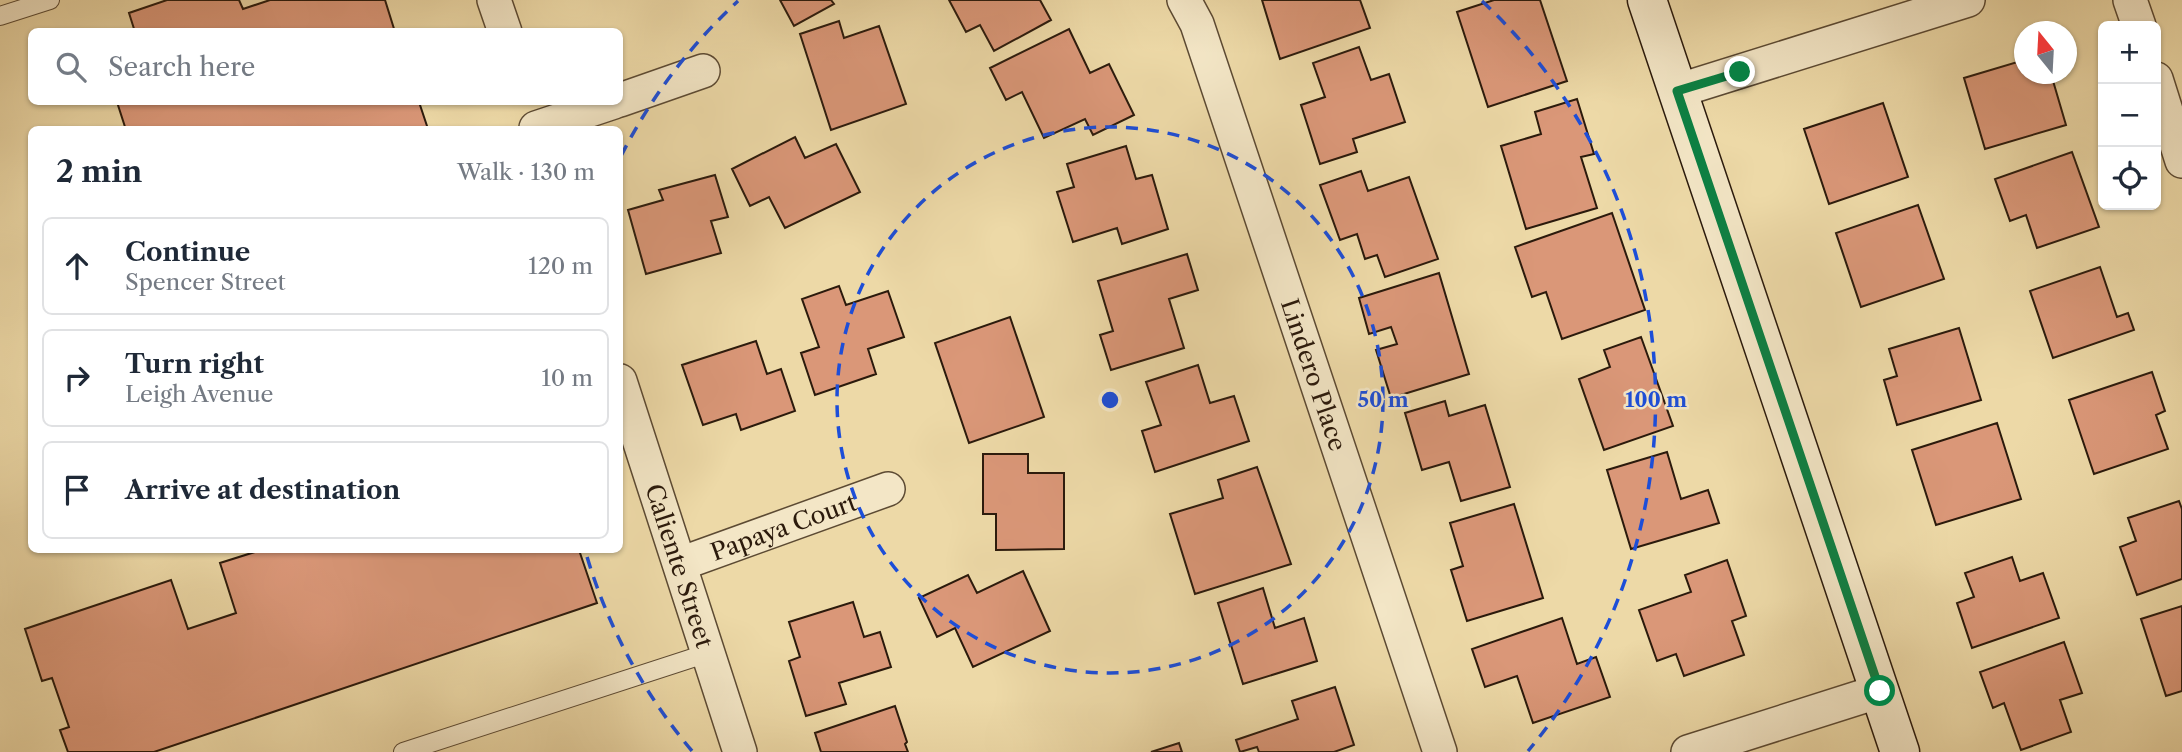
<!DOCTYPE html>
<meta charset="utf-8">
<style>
body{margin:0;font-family:"Libre Caslon Text",serif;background:#f2f2f3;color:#1f2937}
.controls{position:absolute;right:21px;top:21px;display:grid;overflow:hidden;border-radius:10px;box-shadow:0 2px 5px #0004}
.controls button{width:63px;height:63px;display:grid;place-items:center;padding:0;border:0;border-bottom:2px solid #e0e1e3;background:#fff;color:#1f2937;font:35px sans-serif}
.compass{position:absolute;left:2014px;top:21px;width:63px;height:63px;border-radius:50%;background:#fff;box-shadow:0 2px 5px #0004;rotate:342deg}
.stop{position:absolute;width:21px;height:21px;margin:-16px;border:5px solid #0b8043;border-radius:50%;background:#fff}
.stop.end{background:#0b8043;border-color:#fff;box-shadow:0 2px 7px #0008}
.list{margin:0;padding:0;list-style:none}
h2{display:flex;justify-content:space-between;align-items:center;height:91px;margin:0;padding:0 28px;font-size:30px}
h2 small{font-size:23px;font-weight:400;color:#747a83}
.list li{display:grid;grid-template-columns:46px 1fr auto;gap:21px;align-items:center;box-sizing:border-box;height:98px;margin:0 14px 14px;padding:0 14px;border:2px solid #e0e1e3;border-radius:10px}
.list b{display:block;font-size:26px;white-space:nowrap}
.list p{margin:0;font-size:23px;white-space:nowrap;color:#747a83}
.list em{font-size:23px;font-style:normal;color:#747a83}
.icon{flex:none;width:38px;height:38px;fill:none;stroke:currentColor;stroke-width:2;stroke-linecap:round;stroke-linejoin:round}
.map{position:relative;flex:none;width:2182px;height:752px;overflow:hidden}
.search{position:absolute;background:#fff;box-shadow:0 2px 5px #0004;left:28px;top:28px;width:595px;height:77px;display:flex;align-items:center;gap:18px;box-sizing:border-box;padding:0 24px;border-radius:10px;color:#747a83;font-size:26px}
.panel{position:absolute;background:#fff;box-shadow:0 2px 5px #0004;left:28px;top:126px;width:595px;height:427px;border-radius:10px}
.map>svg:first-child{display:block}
.building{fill:#da9778;stroke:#2b1a0c;stroke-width:2}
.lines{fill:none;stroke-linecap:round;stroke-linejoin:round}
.lane-casing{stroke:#5c4a33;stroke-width:20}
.street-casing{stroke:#5c4a33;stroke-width:36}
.secondary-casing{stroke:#2b1a0c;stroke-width:41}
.lane{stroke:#f3e6c6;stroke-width:18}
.street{stroke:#f3e6c6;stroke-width:33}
.secondary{stroke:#f3e6c6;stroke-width:38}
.route{stroke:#0b8043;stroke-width:9}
.ring{fill:none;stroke:#1d4ed8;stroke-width:3.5;stroke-dasharray:12 9}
.labels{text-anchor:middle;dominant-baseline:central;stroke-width:5;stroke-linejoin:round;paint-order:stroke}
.street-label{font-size:24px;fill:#2b1a0c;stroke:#f3e6c6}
.centre{fill:#1d4ed8;stroke:#f3e6c6;stroke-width:3.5}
.ring-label{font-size:21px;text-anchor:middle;font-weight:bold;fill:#1d4ed8;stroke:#f3e6c6;stroke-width:5;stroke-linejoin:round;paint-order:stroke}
</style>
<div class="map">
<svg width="2182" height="752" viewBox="0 0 2182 752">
<rect width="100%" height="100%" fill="#edd9a7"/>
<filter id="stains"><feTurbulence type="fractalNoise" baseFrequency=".00286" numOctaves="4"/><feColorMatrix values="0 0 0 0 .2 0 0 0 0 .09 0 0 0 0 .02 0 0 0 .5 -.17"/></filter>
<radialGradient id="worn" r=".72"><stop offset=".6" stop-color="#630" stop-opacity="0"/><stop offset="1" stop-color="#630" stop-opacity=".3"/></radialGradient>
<path class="building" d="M167,0H239L243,9L270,0H385L395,32H135L129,13Z
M780,0H831L834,4L794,26Z
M949,0H1040L1051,20L994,51L980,25L966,32Z
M1262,0H1360L1370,28L1280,59Z
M1494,0H1540L1567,81L1488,107L1457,12Z
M839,21L844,38L879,26L906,104L831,130L800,34Z
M1069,29L1090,73L1109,64L1134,115L1093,135L1085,119L1044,138L1022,92L1006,100L990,68Z
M1359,47L1371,80L1389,74L1405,122L1353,139L1357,152L1320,164L1301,105L1325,97L1313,63Z
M2024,60V74H2051L2066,125L1985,149L1964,78Z
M1577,99L1594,154L1581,157L1597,208L1526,229L1501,146L1541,134L1535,112Z
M117,102H419L428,129L126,130Z
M1883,103L1908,177L1829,204L1804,129Z
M795,137L805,158L836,144L860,192L785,228L769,197L750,206L732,169Z
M1126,146L1136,179L1152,175L1168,229L1122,244L1117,228L1073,242L1057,192L1074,187L1067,164Z
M2072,152L2099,227L2037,248L2026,215L2010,221L1995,179Z
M1361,171L1368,191L1409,177L1438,259L1385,277L1377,255L1365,259L1357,234L1340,240L1320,185Z
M715,175L728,217L711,221L721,253L646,274L628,210L663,200L659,190Z
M1918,205L1944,279L1861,307L1836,233Z
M1612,213L1645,310L1562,339L1546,292L1532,297L1515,247Z
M1187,254L1198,290L1169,299L1184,348L1111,370L1100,335L1113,331L1098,281Z
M2100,267L2117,317L2128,313L2134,330L2053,358L2030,291Z
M1439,273L1469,374L1391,398L1376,350L1397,344L1391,327L1369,334L1359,298Z
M839,286L846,305L888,291L904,337L868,349L876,374L815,395L801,353L819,347L802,299Z
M1010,317L1044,417L969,443L935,343Z
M1959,328L1981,400L1897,425L1884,380L1897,376L1889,349Z
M1641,337L1673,426L1604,450L1579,379L1610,367L1604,350Z
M756,341L767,374L781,369L795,411L741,430L736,414L703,425L682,365Z
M1198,365L1210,403L1234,396L1249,441L1155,472L1142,431L1161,425L1146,382Z
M2152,372L2165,411L2156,415L2168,449L2094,474L2069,400Z
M1445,401L1449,416L1485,405L1510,487L1461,501L1449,462L1422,470L1405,413Z
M1997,423L2021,499L1936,525L1912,450Z
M1667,452L1681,499L1708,490L1719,523L1631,549L1607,470Z
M983,454H1028V473H1064V549L996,550V514H983Z
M1257,467L1291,564L1195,594L1170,514L1223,498L1218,480Z
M2179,501L2182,509V579L2137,595L2120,547L2136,541L2128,518Z
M1514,504L1543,598L1467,621L1451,570L1463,566L1450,523Z
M261,550H579L597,603L154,752H68L60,730L69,727L52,678L42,681L25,629L171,580L188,629L236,613L220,563Z
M2012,557L2020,581L2043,573L2059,618L1972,648L1957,603L1974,597L1965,573Z
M1727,560L1746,616L1732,621L1744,655L1684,676L1676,654L1657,661L1639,610L1691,592L1685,575Z
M1023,571L1050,631L973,667L955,628L937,637L919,598L968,575L977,593Z
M1263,588L1275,628L1304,618L1317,661L1243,684L1218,603Z
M853,602L864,637L880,632L891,667L839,683L846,704L806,716L789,661L800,657L789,622Z
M2182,606V691L2166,696L2141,619Z
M1562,618L1577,664L1596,657L1610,697L1533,723L1517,676L1485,687L1472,649Z
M2064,642L2082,693L2060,700L2071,732L2021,750L2004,703L1993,708L1980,672Z
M1335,687L1354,745L1334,752H1259L1257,747L1240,752L1236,740L1298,719L1292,701Z
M895,706L907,742L905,744L908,752H821L815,733Z
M1179,743L1182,752H1151Z"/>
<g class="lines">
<defs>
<path id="lane" d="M0,16L50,0
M403,752L708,653"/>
<g id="street">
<path d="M494,0L505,32"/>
<path id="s1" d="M1184,0L1197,24L1440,752"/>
<path d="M2130,0L2139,26"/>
<path d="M2156,79L2182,161"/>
<path d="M1677,91L1968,0"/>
<path d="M620,100L703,71"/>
<path d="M536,128L614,102"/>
<path id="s2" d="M620,381L740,752"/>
<path id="s3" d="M680,564L888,489"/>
<path d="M1688,752L1880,691"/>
</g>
<path id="secondary" d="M1647,0L1900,752"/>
</defs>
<use href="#lane" class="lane-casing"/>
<use href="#street" class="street-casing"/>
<use href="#secondary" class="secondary-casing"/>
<use href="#lane" class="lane"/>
<use href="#street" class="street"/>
<use href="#secondary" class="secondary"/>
</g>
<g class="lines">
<path class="route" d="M1740,72L1677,91L1880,691"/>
</g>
<g class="ring">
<circle cx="1110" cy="400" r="273"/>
<path d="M692 751A546 546 0 0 1 585 550M621 156A546 546 0 0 1 738 1M1482 1A546 546 0 0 1 1528 751"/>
</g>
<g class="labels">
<g class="street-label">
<text stroke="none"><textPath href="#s1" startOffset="397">Lindero Place</textPath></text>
<text stroke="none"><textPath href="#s3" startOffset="110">Papaya Court</textPath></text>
<text stroke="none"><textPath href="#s2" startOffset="194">Caliente Street</textPath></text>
</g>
</g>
<circle cx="1110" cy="400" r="10" class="centre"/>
<g class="ring-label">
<text x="1383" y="407">50 m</text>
<text x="1656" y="407">100 m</text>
</g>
<rect width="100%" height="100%" filter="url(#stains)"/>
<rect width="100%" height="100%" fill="url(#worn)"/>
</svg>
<div class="controls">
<button>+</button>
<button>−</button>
<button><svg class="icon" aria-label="locate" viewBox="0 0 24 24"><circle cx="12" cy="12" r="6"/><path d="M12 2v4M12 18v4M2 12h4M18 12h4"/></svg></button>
</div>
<svg class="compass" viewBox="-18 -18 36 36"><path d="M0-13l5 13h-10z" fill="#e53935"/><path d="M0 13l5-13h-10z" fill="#747a83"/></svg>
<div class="stop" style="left:1880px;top:691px"></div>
<div class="stop end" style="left:1740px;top:72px"></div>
<div class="search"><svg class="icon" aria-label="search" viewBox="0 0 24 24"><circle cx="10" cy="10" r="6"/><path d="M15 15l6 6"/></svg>Search here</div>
<section class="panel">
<h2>2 min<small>Walk · 130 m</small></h2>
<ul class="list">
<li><svg class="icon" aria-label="ahead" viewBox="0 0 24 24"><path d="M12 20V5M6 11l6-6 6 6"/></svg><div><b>Continue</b><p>Spencer Street</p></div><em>120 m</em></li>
<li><svg class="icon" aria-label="right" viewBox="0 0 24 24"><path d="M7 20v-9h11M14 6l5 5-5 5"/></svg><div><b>Turn right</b><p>Leigh Avenue</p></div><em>10 m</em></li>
<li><svg class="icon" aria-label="arrive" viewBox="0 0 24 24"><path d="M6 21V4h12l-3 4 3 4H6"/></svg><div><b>Arrive at destination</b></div></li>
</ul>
</section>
</div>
